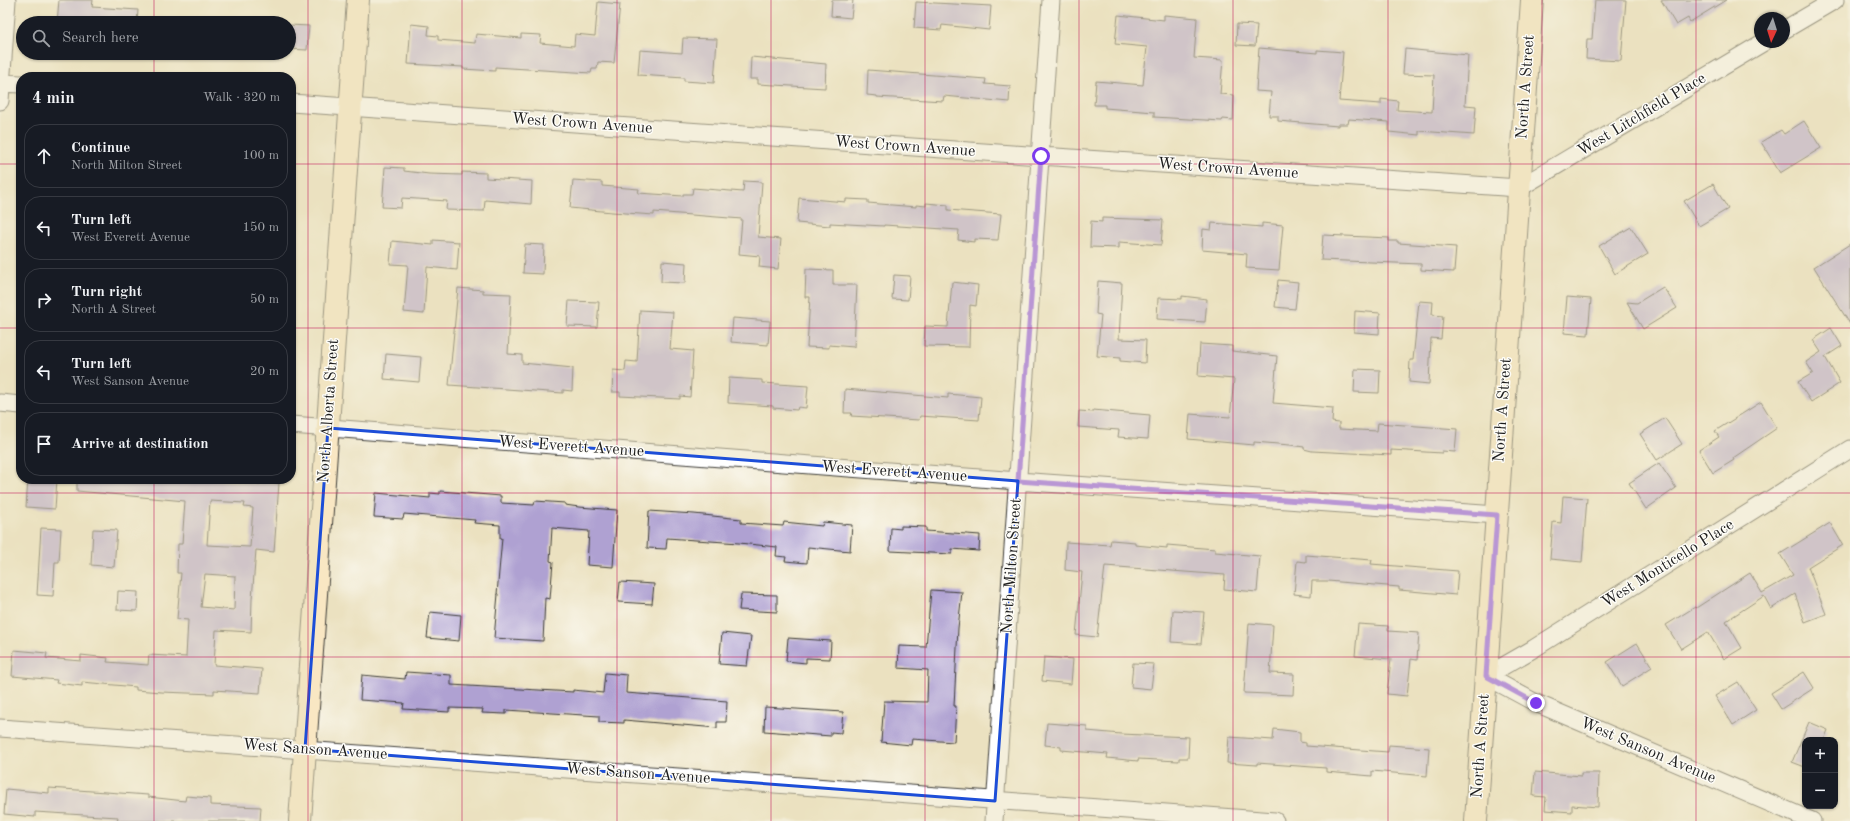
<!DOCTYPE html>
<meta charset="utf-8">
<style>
body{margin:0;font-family:"Old Standard TT",serif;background:#242831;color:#f1f3f6}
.controls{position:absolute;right:12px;bottom:12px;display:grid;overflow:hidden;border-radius:8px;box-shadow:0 1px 3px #0004}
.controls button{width:36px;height:36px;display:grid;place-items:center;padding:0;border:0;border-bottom:1px solid #363941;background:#171b24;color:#f1f3f6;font:20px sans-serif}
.compass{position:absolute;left:1754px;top:12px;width:36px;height:36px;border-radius:50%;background:#171b24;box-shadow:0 1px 3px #0004;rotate:184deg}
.stop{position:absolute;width:12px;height:12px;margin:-9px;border:3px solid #7c3aed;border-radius:50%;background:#fff}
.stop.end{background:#7c3aed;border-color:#fff;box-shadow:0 1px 4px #0008}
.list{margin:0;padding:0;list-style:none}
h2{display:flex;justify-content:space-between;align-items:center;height:52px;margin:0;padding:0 16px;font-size:17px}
h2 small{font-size:13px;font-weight:400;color:#9ea1a6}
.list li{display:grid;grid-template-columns:26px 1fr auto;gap:12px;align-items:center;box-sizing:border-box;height:64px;margin:0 8px 8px;padding:0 8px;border:1px solid #363941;border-radius:16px}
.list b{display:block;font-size:15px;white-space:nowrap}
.list p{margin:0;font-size:13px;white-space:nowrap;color:#9ea1a6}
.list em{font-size:13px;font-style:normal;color:#9ea1a6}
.icon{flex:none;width:22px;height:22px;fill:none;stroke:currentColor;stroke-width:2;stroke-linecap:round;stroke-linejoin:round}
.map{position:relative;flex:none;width:1850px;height:821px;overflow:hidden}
.search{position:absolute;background:#171b24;box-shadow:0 1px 3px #0004;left:16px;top:16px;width:280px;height:44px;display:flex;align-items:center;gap:10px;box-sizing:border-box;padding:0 14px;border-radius:22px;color:#9ea1a6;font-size:15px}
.panel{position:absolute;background:#171b24;box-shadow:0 1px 3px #0004;left:16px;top:72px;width:280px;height:412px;border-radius:16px}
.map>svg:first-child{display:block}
.building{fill:#afa1d2;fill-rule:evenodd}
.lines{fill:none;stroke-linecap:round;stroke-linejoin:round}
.street-casing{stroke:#3b3a35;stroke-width:19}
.secondary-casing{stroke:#3b3a35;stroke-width:24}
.street{stroke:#fff;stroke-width:17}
.secondary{stroke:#f9e7c3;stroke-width:22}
.route{stroke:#7c3aed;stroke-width:5}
.marked{fill:none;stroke:#1d4ed8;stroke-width:3;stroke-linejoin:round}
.grid{fill:none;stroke:#c2185b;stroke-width:1;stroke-opacity:0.55}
.labels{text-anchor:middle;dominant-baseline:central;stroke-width:3;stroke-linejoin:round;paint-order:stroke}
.street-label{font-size:16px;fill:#1c1c1c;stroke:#fdfcf7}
</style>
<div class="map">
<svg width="1850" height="821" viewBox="0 0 1850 821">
<rect width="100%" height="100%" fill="#fdfcf7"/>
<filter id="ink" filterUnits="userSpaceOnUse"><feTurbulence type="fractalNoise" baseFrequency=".025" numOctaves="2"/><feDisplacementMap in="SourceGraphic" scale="8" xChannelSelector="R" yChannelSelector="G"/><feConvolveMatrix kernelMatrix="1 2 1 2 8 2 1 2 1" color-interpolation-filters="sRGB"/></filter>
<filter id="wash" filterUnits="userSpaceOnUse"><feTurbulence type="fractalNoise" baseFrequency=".012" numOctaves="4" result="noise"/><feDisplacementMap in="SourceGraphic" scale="16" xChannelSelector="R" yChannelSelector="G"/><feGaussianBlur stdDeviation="0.9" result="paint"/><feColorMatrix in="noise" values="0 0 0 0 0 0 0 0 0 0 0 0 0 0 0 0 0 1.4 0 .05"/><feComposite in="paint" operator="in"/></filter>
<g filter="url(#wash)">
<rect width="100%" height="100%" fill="#ebe1c0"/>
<g id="blocks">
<path class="building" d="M59,0H93L92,7L138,10L137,23H57Z
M832,0H853L851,18L831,16Z
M1595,0H1626L1621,61L1586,59L1587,39H1592Z
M1661,0H1726L1690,22L1688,18L1676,25Z
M598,2L620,4L614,63L598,62L597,69H592L591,73L495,67V71L463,69V67L408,64L411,24L429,26L428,35L438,36V40L475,43L476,34L521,38V34L541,35L540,43L574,46L575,34L595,36Z
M916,2L991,6L989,30L942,25L941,30L914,28Z
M1118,15L1164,20V15L1197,18L1194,58L1223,60L1220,94L1234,95L1233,120L1223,119L1222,121L1154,117V112L1105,108V105H1094L1096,81L1143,85L1147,47L1115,44Z
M1237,24L1257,25L1255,46L1236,45Z
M289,25L309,26L307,50L289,49Z
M683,38L717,39L714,83L684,81V78L638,75L640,50L682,53Z
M1259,48L1317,53V50L1343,52L1339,101L1381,104V99L1398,101L1397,110L1432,112L1434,75L1403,74L1405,49L1468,55L1465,105L1476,106L1474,135L1419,131V135L1389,132V122L1349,119L1348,124H1338V126L1278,121V116H1269L1271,92L1256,91Z
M751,57L826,64L825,88L758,84V79H750Z
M868,70L986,79L985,84L1010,86L1009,102L944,96L943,101L877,97V96L867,95Z
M1804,121L1821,148L1780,173L1761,142L1781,130L1784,134Z
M385,167L404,168V171L429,174L462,175V172L486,173V178L532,181L531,204L485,200L484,211L446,210L447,201L402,198L401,208L382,207Z
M573,180L602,182V186L639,189L638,193L683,196V194H692L693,188L743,192L744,181L762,182L758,237L781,239L778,269L759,267L760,256L739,254L742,219L654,212V215L612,212L570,208Z
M1713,184L1728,209L1699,226L1684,201Z
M799,198L846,202V199L868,200V203L916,207V205L926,206V203L948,205V210L1001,214L998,240L974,239V242L958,240L959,230L884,225V226L830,223V226L797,223Z
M1102,218L1163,220L1161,245L1119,242V248L1090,247L1091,221L1102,222Z
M1212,223L1262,227V223L1283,225L1279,270L1246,268L1247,254L1202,250L1203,229L1211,230Z
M1631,227L1648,254L1615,274L1599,246Z
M1323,235L1389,238V241H1398V243L1456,247L1454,272L1421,270V264L1321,260Z
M433,240L459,242L457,270L427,267L424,314L404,312L408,265L390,264L392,241L433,245Z
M525,244L544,245L543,274L523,273Z
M1850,244V324L1814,267Z
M662,261L686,263L685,283L661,282Z
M806,269L833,270V285H857L854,347L829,345V348L807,347L810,297H805Z
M894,275L910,276L908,300L892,299Z
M1278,280L1298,282L1295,309L1275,307Z
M1098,281L1122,283L1119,339L1146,340L1145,363L1120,361V358L1097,356L1101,315L1096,314Z
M952,282L978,285L976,306L970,305L969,347L924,346L925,326L948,327Z
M1663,287L1677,308L1643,329L1627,302L1637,303Z
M458,288L483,290V293L511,294L508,354L522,355V363L573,368L572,391L563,390V393L449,385Z
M1182,296L1207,299L1205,322L1157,319L1158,298L1182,299Z
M1567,297L1591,299L1588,335L1564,333Z
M569,301L599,302L597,327L567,326Z
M1419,301L1433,302L1432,315L1443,316L1441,339L1431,338L1429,384L1409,382L1410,360H1413Z
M640,310L673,312L670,349L693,351L690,397L680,396V399L620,396V392H612L613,370L625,371L626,361L637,362Z
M1355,311L1380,313L1379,334L1354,332Z
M733,318L770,321L768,345L731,342Z
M1831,328L1842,346L1825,357L1840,383L1811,402L1798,382L1813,373L1806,362L1821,352L1813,340Z
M1200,344L1232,346V351L1277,356L1273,403L1333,408L1332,422L1339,423V429L1377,431L1378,423L1457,429L1455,452L1442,451V453L1391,450V455L1312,451L1304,449V447L1290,445L1254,442V445L1188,439L1190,414L1230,417L1234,379L1198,376Z
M386,354L421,357L419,382L384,379Z
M1355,369L1380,370L1379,393L1354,392Z
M729,378L762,380V383L808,386L806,408L798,407L797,410L773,408V406L728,403Z
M845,389L948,398V394L981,397L979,420L920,416L919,420L851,416L852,413H844Z
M1761,402L1777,428L1733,458L1734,460L1713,473L1699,450L1719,437L1715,431Z
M1093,410L1150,415L1148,439L1118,437L1119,430L1078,427L1079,411L1093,412Z
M1665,418L1682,444L1657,460L1640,434Z
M1659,463L1676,488L1646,509L1629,483Z
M28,479H57L55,509L26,507Z
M77,479H207L260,484V482L279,483L274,552L256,550L252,599L251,632L216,630L214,665L262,669L260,693L214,690V694L161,692L136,690V687L82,682V686L56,683L57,680L12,676L14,650L47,653L46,658L81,661V655L108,658L107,662L148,665L149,655L186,657L188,620L177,619L181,573H177L178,544H182L185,501L77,491ZM210,501L245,503L244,507L253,508L250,547L207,545ZM205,574L235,576L234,610L201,607Z
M440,491L501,496V503L534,505L535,501L565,503V505L579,507L617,510L613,567L587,565L589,531L552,528L550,561L553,562L550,599L545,598L543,641L494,638L498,594H497L502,538H500V525L474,523L475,520L404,514L403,519L374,517L376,493L430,498V493L440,494Z
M1563,496L1587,498L1582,562L1550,559L1553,522L1561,523Z
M649,511L694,514L741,519V523L783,526L784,522L822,526L823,522L852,525L850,551L808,547L807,563L785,561L786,557L776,556L777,547L739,543L667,538L666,549L647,548Z
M1830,523L1843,545L1808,567L1826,614L1805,622L1795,594L1771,609L1764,596L1726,621L1742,648L1724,659L1708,632L1681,649L1666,625L1695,607L1696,608L1750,573L1762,593L1793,575L1780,554Z
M901,526L926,527V531L980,535L979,551L952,549V554L890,551L891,528L901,529Z
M41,528L61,529L59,562H55L53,596L37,595Z
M93,529L117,530L114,567L91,565Z
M1111,540L1135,542V545L1167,548V545L1215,549V552L1260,556L1257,592L1224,589L1225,575L1105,566L1097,637L1076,635L1082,572L1065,570L1066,542L1110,545Z
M1306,555L1372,560L1371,564L1458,571L1456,595L1399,590V587L1328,581H1312L1311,596L1294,594L1297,561L1306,562Z
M620,582L654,584L652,604L618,602Z
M931,590L962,592L958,628L954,706H956L954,742L912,739L911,745L881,742L884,701L927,702L928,670L898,668L899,646L926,647Z
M118,591L138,592L137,611L117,610Z
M741,594L777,595V612L739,610Z
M1173,610L1204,612L1201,644L1171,642Z
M430,612L461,615L459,641L427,638Z
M1249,623L1273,625L1270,673L1294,674L1293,695L1244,693Z
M1358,624L1388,626V631L1419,633L1417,660L1411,659L1407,696L1387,694L1391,659L1355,656Z
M722,633L751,636L747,666L719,664Z
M788,638L831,641L830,659L806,658V663L786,661Z
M1637,643L1652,667L1622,686L1607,662Z
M1044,657L1073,659L1071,684L1042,681Z
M1133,663L1154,664L1151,689L1131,687Z
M406,672L451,675V685L573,692V690L603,693L605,673L627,675L626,693L727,701L726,722H717V728L624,720V723L599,722V716L506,710V714L482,713L483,709L449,708V712L403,709L404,703L360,700L362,675L405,679Z
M1804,672L1814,688L1781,709L1771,693Z
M1738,682L1756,710L1733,725L1715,696Z
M765,707L843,712L841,733L831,732V736L764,731Z
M1809,722L1828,730L1824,740H1805V767L1792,762Z
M1047,723L1087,726V731L1121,734L1189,737L1188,758H1179V761L1138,759V761L1107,758L1108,754L1061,750V747L1045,745Z
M1274,729L1300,732V742L1306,743V746L1388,752L1389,745L1429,748L1427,776L1372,771V776L1326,772V768L1257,763V765L1227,763L1229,737L1273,740Z
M1535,772L1581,776V773H1599L1598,807L1572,805V812L1545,810L1546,797L1533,796Z
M49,788L148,795V797L185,801L186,796L210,798V805L261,807L260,821H117L118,817L35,812V817L4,814L6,789L49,793Z"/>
</g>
</g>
<g filter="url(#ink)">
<use href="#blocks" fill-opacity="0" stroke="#3b3a35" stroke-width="1"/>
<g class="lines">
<defs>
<path id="street" d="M1784,30L1835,0
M0,83L21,84
M0,101L7,0
M291,103L1041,156L1519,188L1764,42
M0,403L21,405
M291,425L1018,481L1497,515
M1486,676L1533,649L1850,449
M1486,676L1536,703L1812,821
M0,728C425,756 850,791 1275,821
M994,821L1051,0"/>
<path id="secondary" d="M300,821L358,0
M1476,821L1532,0"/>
</defs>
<use href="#street" class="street-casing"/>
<use href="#secondary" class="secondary-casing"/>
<use href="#street" class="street"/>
<use href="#secondary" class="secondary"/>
</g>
</g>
<g class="lines" filter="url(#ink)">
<path class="route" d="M1041,156L1018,481L1497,515L1486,676L1536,703"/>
</g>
<path d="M0 0H1850V821H0ZM328,428L1018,481L995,801L305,749Z" fill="#ebe1c0" fill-opacity=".55" fill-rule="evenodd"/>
<path class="marked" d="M328,428L1018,481L995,801L305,749Z"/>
<path class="grid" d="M154,0V23M308,0V821M462,0V821M617,0V821M771,0V821M925,0V821M1079,0V821M1233,0V821M1388,0V821M1542,0V821M1696,0V821M154,53V77M0,164H21M291,164H1850M0,328H21M291,328H1850M154,479V821M0,493H1850M0,657H1850"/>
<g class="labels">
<g class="street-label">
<text transform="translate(1526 87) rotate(-86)">North A Street</text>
<text transform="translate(1642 115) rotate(-31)">West Litchfield Place</text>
<text transform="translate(582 124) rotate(4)">West Crown Avenue</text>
<text transform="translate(905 147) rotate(4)">West Crown Avenue</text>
<text transform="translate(1228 169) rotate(4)">West Crown Avenue</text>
<text transform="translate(1503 410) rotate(-86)">North A Street</text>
<text transform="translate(329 411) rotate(-86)">North Alberta Street</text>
<text transform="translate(571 447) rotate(4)">West Everett Avenue</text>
<text transform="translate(894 472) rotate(4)">West Everett Avenue</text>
<text transform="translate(1668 564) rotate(-32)">West Monticello Place</text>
<text transform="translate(1012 566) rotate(-86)">North Milton Street</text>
<text transform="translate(1481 746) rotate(-86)">North A Street</text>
<text transform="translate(315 750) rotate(4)">West Sanson Avenue</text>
<text transform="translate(1648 751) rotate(23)">West Sanson Avenue</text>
<text transform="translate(638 774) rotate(4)">West Sanson Avenue</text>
</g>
</g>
</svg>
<div class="controls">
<button>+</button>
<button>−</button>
</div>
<svg class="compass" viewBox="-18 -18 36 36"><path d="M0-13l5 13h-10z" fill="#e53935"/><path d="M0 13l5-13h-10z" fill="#9ea1a6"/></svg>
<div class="stop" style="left:1041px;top:156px"></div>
<div class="stop end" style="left:1536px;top:703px"></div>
<div class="search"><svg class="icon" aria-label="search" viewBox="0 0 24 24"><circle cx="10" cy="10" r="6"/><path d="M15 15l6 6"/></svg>Search here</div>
<section class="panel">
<h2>4 min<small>Walk · 320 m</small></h2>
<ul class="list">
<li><svg class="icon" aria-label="ahead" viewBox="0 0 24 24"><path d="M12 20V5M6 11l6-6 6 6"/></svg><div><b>Continue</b><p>North Milton Street</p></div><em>100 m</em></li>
<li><svg class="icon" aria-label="left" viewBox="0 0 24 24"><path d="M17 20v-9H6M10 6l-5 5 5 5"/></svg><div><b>Turn left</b><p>West Everett Avenue</p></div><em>150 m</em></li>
<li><svg class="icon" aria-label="right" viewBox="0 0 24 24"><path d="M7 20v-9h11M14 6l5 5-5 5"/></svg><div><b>Turn right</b><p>North A Street</p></div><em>50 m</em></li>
<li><svg class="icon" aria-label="left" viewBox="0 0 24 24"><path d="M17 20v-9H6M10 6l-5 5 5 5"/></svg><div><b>Turn left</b><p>West Sanson Avenue</p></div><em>20 m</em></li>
<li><svg class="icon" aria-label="arrive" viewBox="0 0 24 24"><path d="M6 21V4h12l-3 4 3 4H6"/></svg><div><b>Arrive at destination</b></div></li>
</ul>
</section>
</div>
